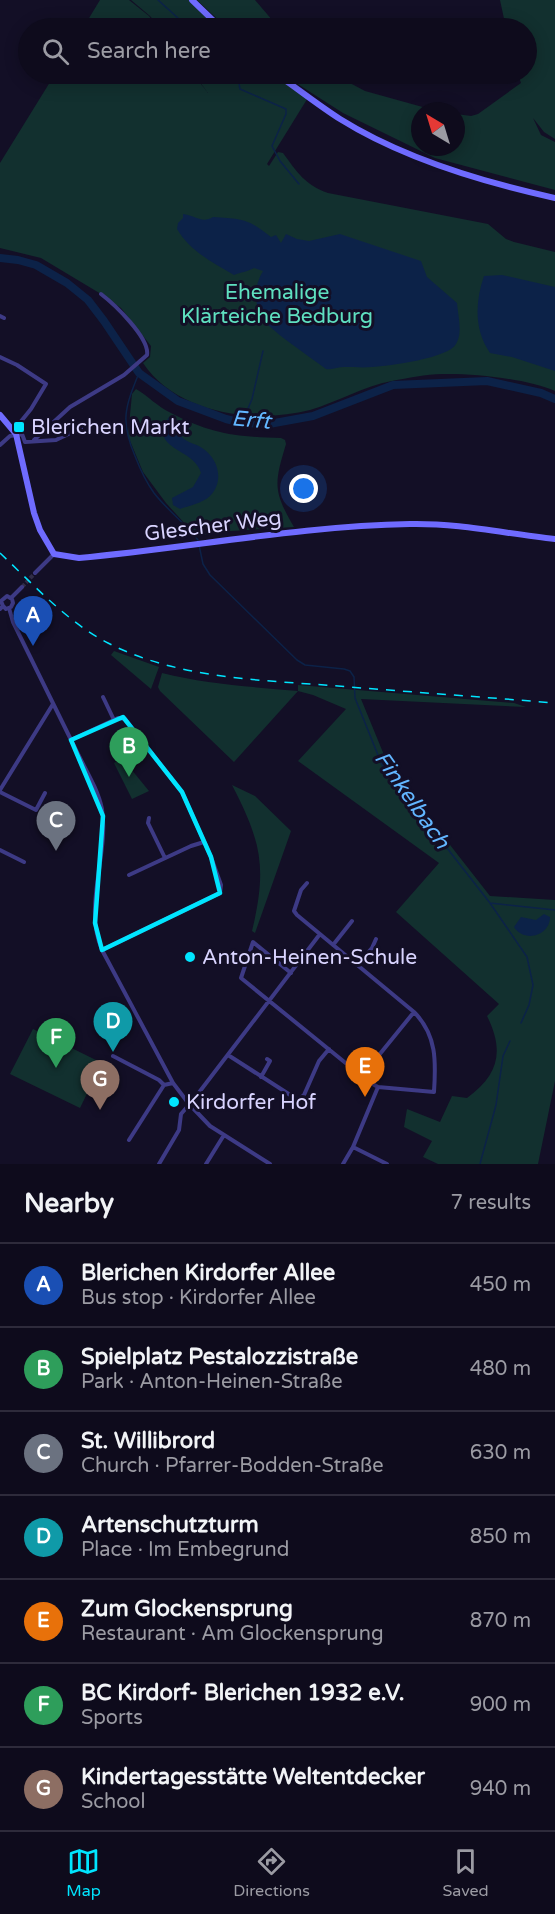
<!DOCTYPE html>
<meta charset="utf-8">
<style>
body{margin:0;font-family:"Varela Round",sans-serif;background:#1c1929;color:#f1f3f6}
.compass{position:absolute;left:411px;top:102px;width:54px;height:54px;border-radius:50%;background:#0e0b1c;box-shadow:0 3px 15px #0003;rotate:322deg}
.you{position:absolute;left:304px;top:489px;width:21px;height:21px;margin:-15px;border:4px solid #fff;border-radius:50%;background:#1a73e8;box-shadow:0 0 0 9px #1a73e833}
.badge{display:grid;place-items:center;width:39px;height:39px;border-radius:50%;background:#00e5ff;color:#fff;font-size:20px;font-weight:700}
.pin{position:absolute;translate:-50% -50px;filter:drop-shadow(0 2px 3px #0008)}
.pin::after{content:'';position:absolute;top:32px;width:21px;height:18px;background:inherit;clip-path:polygon(0 0,100% 0,50% 100%)}
.list{margin:0;padding:0;list-style:none}
h2{display:flex;justify-content:space-between;align-items:center;height:78px;margin:0;padding:0 24px;font-size:26px}
h2 small{font-size:20px;font-weight:400;color:#9b9ba3}
.list li{display:grid;grid-template-columns:39px 1fr auto;gap:18px;align-items:center;box-sizing:border-box;height:84px;padding:0 24px;border-top:2px solid #2e2b3b}
.list b{display:block;font-size:22px;white-space:nowrap}
.list p{margin:0;font-size:20px;white-space:nowrap;color:#9b9ba3}
.list em{font-size:20px;font-style:normal;color:#9b9ba3}
.icon{flex:none;width:33px;height:33px;fill:none;stroke:currentColor;stroke-width:2;stroke-linecap:round;stroke-linejoin:round}
.map{position:relative;flex:none;width:555px;height:1164px;overflow:hidden}
.search{position:absolute;background:#0e0b1c;box-shadow:0 3px 15px #0003;left:18px;right:18px;top:18px;height:66px;display:flex;align-items:center;gap:15px;box-sizing:border-box;padding:0 21px;border-radius:33px;color:#9b9ba3;font-size:22px}
.sheet{height:666px;background:#0e0b1c}
nav{display:flex;justify-content:space-around;align-items:center;box-sizing:border-box;height:84px;border-top:2px solid #2e2b3b;background:#0e0b1c;font-size:16px;color:#9b9ba3}
nav a{display:grid;justify-items:center;gap:3px}
nav .on{color:#00e5ff}
.map>svg:first-child{display:block}
.green{fill:#12302f}
.water{fill:#0c2248}
.lines{fill:none;stroke-linecap:round;stroke-linejoin:round}
.stream{stroke:#0c2248;stroke-width:1.5}
.river{stroke:#0c2248;stroke-width:8}
.street-tunnel{stroke:#312d47;stroke-width:4;stroke-dasharray:4 2;stroke-linecap:butt}
.street{stroke:#3d3a85;stroke-width:4}
.secondary{stroke:#6f6bff;stroke-width:6}
.rail{stroke:#00e5ff;stroke-width:1.5;stroke-dasharray:9 8;stroke-linecap:butt}
.marked{fill:none;stroke:#00e5ff;stroke-width:4.5;stroke-linejoin:round}
.poi-dot{fill:#00e5ff;stroke:#130f26;stroke-width:2}
.labels{text-anchor:middle;dominant-baseline:central;stroke-width:6;stroke-linejoin:round;paint-order:stroke}
.park-label{font-size:21px;fill:#5fe0c0;stroke:#130f26}
.poi-label{font-size:21px;fill:#d9d4ff;stroke:#130f26;text-anchor:start}
.street-label{font-size:21px;fill:#d9d4ff;stroke:#130f26}
.water-label{font-size:22px;font-style:italic;fill:#62b6ff;stroke:#130f26}
</style>
<div class="map">
<svg width="555" height="1164" viewBox="0 0 555 1164">
<rect width="100%" height="100%" fill="#130f26"/>
<path class="green" d="M100,0H129L149,16L158,28H83Z
M131,0H189L217,28H160L150,16Z
M197,0H255L279,28H227Z
M500,0H555V139L544,132L533,118L541,135L555,142V190L435,158L343,113L282,74H333L365,91L437,111H420V147H456V114L471,116L478,114L521,83L518,74H526V28H506Z
M55,74H193L208,93L194,74H273L309,96L267,164L269,166L278,152L283,153C297,172 305,185 328,193L488,224L506,239L514,242L555,252V391C527,379 473,373 442,374C426,374 408,378 392,381C364,386 337,402 310,410C254,424 177,414 143,363L150,357L151,346L121,308L101,294L41,258L0,248V163Z
M136,389C148,396 158,407 171,413C211,434 237,437 281,438L285,440L286,444C274,484 273,491 294,527L215,532L197,537L166,503L143,472L128,436L132,394Z
M114,651L159,667L151,689L111,655Z
M162,673C206,684 252,687 298,691V685L514,703L526,707L361,699L389,767L490,896L555,900V1081L538,1164H438L423,1157L432,1141L404,1127L407,1109L440,1122L452,1096L467,1098C498,1075 505,1052 487,1016L499,1004L396,912L439,863L298,761L346,709L313,695L298,691L234,762L160,691L158,687Z
M122,758L149,791L132,799L114,763Z
M232,785L255,796L291,831L255,933L252,931C267,868 262,843 232,785Z
M33,1029L102,1063L80,1108L10,1074Z"/>
<path class="water" d="M183,214C194,215 202,224 213,217C242,219 247,218 271,237L276,235L281,243L286,234L297,239L309,241L340,234L421,261L427,277L457,303C458,316 463,333 456,344C449,358 389,366 372,367C363,368 354,367 344,367C338,367 333,370 326,369C312,358 272,332 263,319C253,303 254,286 263,271L254,268C247,272 241,272 234,275C213,263 190,251 177,229L178,223L183,218Z
M502,275L555,287V371L512,357L490,353C474,330 475,302 484,276Z
M174,416C179,422 176,430 182,437C187,443 195,443 202,448C218,458 225,481 210,496C203,503 188,506 180,509L173,505L172,498L193,487L201,473C194,447 147,450 169,417Z
M544,914L550,917C550,936 524,943 514,927L521,917L536,920Z"/>
<g class="lines">
<path class="stream" d="M158,0L189,28
M232,74L238,78L240,89L286,109V114L272,146L280,161L299,184
M139,373C125,407 120,421 135,456C140,469 146,482 154,493C167,510 185,523 198,540
M242,423L252,399L263,351
M199,545L203,564L210,575L297,660L305,665L344,669L350,671L354,677L355,698L382,765L490,903L527,957L533,985L529,1005L521,1023
M490,903L555,910
M480,1164L496,1105L503,1056L510,1041"/>
<path class="river" d="M0,258L18,260L36,265L67,283L88,300L104,321L139,373L178,401L226,419L242,423L269,424L313,416L393,385L487,381L541,393L555,399"/>
<path class="street-tunnel" d="M22,587L35,573"/>
<path class="street" d="M0,316L4,318
M0,357L17,365L46,384L31,409L14,430
M34,440L70,407L124,375L147,355C150,338 114,304 101,294
M0,445L10,436L22,434L25,442L56,440L81,428
M35,573L54,554
M11,598L22,587
M9,608L13,622C34,665 55,707 76,750C85,769 98,789 102,809C109,855 83,906 102,950L173,1083L189,1104L210,1126L270,1164
M0,609L3,606L1,601L7,596L12,599L13,603L11,607L6,609L3,606
M103,697L114,720
M71,740L118,718L125,719L182,792L211,857L221,885L220,893L102,950
M0,790L53,704
M0,792L36,810L45,793
M149,818L148,823L165,858
M0,850L24,862
M129,875L191,846L204,842
M333,945L352,921
M357,965L372,948L376,939
M291,973L253,942L241,978L369,1082L378,1087L434,1092C436,1062 437,1035 414,1012L297,915L294,911L301,890L307,883
M228,1055L298,1100L304,1095L319,1061L329,1049
M113,1056L159,1080L164,1085L173,1083
M362,1076L414,1012
M261,1077L270,1061L267,1059
M129,1140L164,1085
M353,1147L387,1164
M159,1164L179,1130L181,1114L194,1099L320,934
M206,1164L224,1135
M343,1164L353,1147L378,1087"/>
<path class="secondary" d="M192,0L221,28
M276,74C297,88 318,105 340,119C404,159 482,182 555,198
M0,415L16,434L34,513L40,530L54,554L79,558C190,548 299,526 410,524C459,523 507,534 555,539"/>
<path class="rail" d="M0,553C33,584 67,622 108,643C178,679 261,680 338,686C410,692 483,697 555,703"/>
</g>
<path class="marked" d="M123,717L182,792L211,857L220,893L102,950L95,923L103,816L71,740Z"/>
<g class="poi-dot">
<rect x="13" y="421" width="12" height="12" rx="3"/>
<circle cx="190" cy="957" r="6"/>
<circle cx="174" cy="1102" r="6"/>
</g>
<g class="labels">
<g class="park-label">
<text x="277" y="292">Ehemalige<tspan x="277" dy="24">Klärteiche Bedburg</tspan></text>
</g>
<g class="poi-label">
<text x="31" y="427">Blerichen Markt</text>
<text x="202" y="957">Anton-Heinen-Schule</text>
<text x="186" y="1102">Kirdorfer Hof</text>
</g>
<g class="street-label">
<text transform="translate(213 526) rotate(-7)">Glescher Weg</text>
</g>
<g class="water-label">
<text transform="translate(251 420) rotate(5)">Erft</text>
<text transform="translate(412 800) rotate(55)">Finkelbach</text>
</g>
</g>
</svg>
<svg class="compass" viewBox="-18 -18 36 36"><path d="M0-13l5 13h-10z" fill="#e53935"/><path d="M0 13l5-13h-10z" fill="#9b9ba3"/></svg>
<div class="you"></div>
<div class="pin badge" style="left:33px;top:646px;background:#1a4fb4">A</div>
<div class="pin badge" style="left:129px;top:777px;background:#2e9e5b">B</div>
<div class="pin badge" style="left:56px;top:851px;background:#6b7280">C</div>
<div class="pin badge" style="left:113px;top:1052px;background:#0f9aa8">D</div>
<div class="pin badge" style="left:365px;top:1097px;background:#e8710a">E</div>
<div class="pin badge" style="left:56px;top:1068px;background:#2e9e5b">F</div>
<div class="pin badge" style="left:100px;top:1110px;background:#8d6e63">G</div>
<div class="search"><svg class="icon" aria-label="search" viewBox="0 0 24 24"><circle cx="10" cy="10" r="6"/><path d="M15 15l6 6"/></svg>Search here</div>
</div>
<section class="sheet">
<h2>Nearby<small>7 results</small></h2>
<ul class="list">
<li><span class="badge" style="background:#1a4fb4">A</span><div><b>Blerichen Kirdorfer Allee</b><p>Bus stop · Kirdorfer Allee</p></div><em>450 m</em></li>
<li><span class="badge" style="background:#2e9e5b">B</span><div><b>Spielplatz Pestalozzistraße</b><p>Park · Anton-Heinen-Straße</p></div><em>480 m</em></li>
<li><span class="badge" style="background:#6b7280">C</span><div><b>St. Willibrord</b><p>Church · Pfarrer-Bodden-Straße</p></div><em>630 m</em></li>
<li><span class="badge" style="background:#0f9aa8">D</span><div><b>Artenschutzturm</b><p>Place · Im Embegrund</p></div><em>850 m</em></li>
<li><span class="badge" style="background:#e8710a">E</span><div><b>Zum Glockensprung</b><p>Restaurant · Am Glockensprung</p></div><em>870 m</em></li>
<li><span class="badge" style="background:#2e9e5b">F</span><div><b>BC Kirdorf- Blerichen 1932 e.V.</b><p>Sports</p></div><em>900 m</em></li>
<li><span class="badge" style="background:#8d6e63">G</span><div><b>Kindertagesstätte Weltentdecker</b><p>School</p></div><em>940 m</em></li>
</ul>
</section>
<nav>
<a class="on"><svg class="icon" aria-label="map" viewBox="0 0 24 24"><path d="M3 6l6-2 6 2 6-2v14l-6 2-6-2-6 2zM9 4v14M15 6v14"/></svg>Map</a>
<a><svg class="icon" aria-label="directions" viewBox="0 0 24 24"><path d="M12 3l9 9-9 9-9-9zM9 14v-3h6M13 9l2 2-2 2"/></svg>Directions</a>
<a><svg class="icon" aria-label="saved" viewBox="0 0 24 24"><path d="M7 4h10v16l-5-4-5 4z"/></svg>Saved</a>
</nav>
